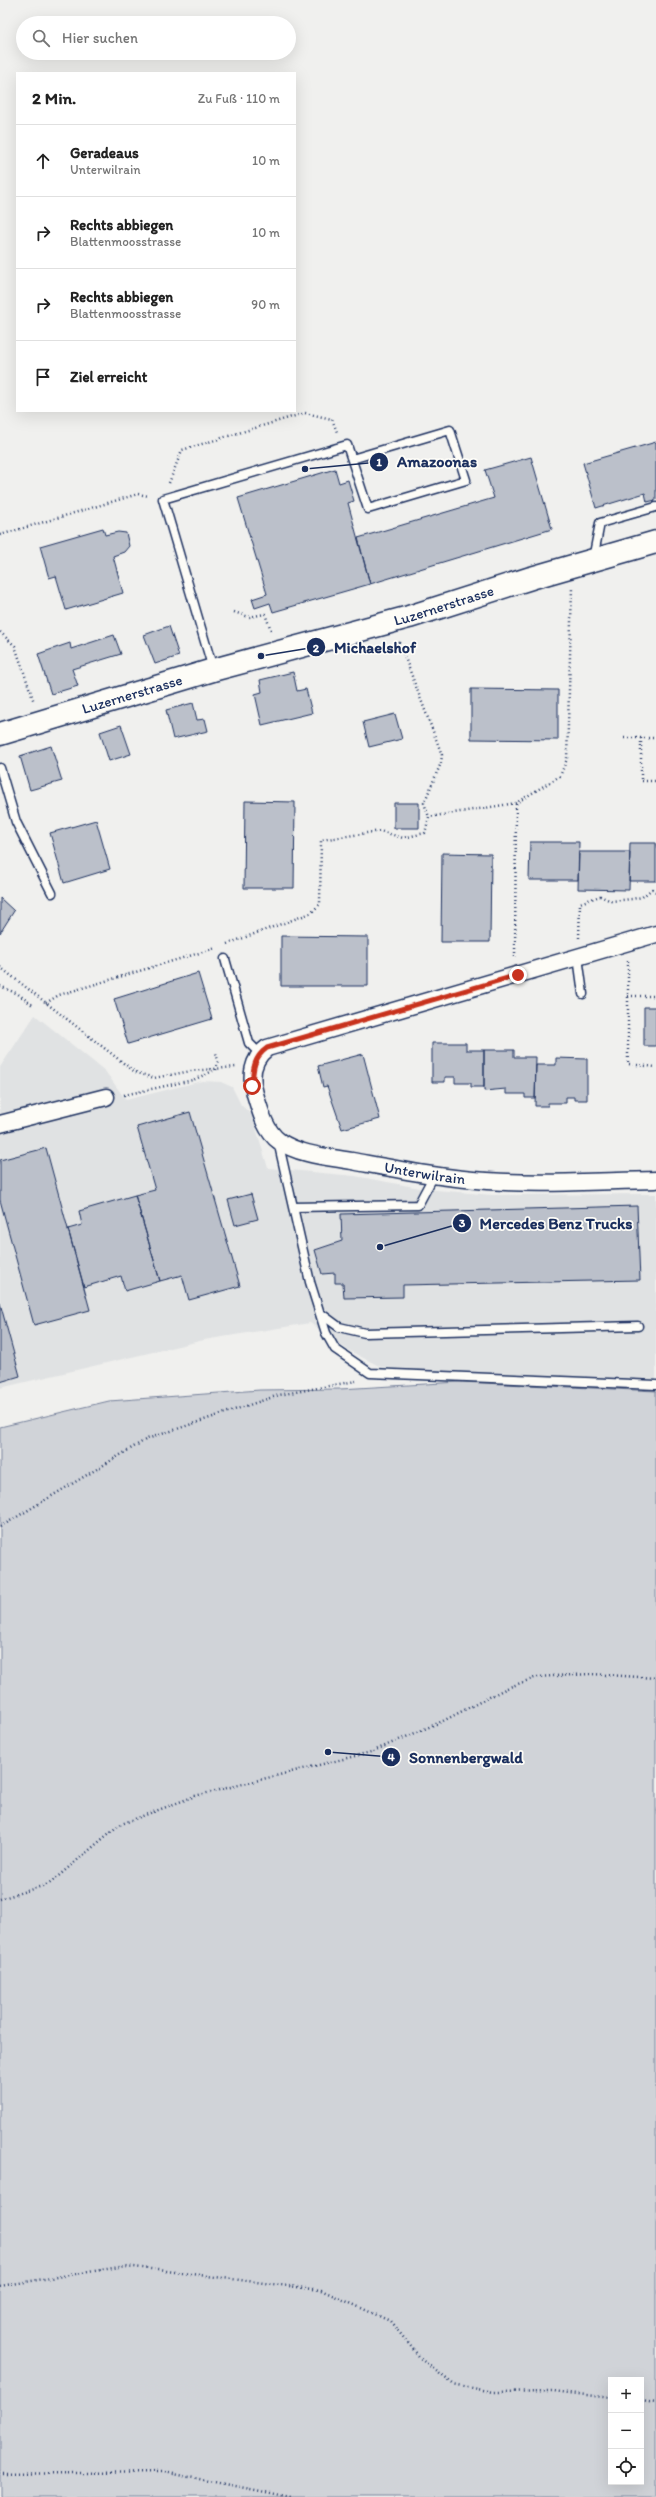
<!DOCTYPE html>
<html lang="de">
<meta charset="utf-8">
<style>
body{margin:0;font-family:Itim,sans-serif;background:#f6f6f6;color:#222}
.controls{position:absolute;right:12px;bottom:12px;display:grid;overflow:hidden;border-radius:0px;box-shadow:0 4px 16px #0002}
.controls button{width:36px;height:36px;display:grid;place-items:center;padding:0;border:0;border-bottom:1px solid #e0e0e0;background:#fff;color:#222;font:20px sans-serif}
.stop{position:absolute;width:12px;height:12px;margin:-9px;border:3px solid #c8321e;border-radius:50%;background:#fff}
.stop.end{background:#c8321e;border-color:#fff;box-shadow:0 1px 4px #0008}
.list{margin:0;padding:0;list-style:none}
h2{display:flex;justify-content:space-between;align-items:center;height:52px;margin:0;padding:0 16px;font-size:17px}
h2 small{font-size:13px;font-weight:400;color:#767676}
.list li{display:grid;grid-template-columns:26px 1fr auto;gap:12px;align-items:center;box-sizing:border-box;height:72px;padding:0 16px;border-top:1px solid #e0e0e0}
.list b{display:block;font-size:15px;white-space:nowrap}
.list p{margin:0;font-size:13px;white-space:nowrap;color:#767676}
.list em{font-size:13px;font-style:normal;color:#767676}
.icon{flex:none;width:22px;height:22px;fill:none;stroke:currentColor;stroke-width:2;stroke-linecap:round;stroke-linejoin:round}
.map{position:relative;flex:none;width:656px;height:2497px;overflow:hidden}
.search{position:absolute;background:#fff;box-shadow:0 4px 16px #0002;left:16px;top:16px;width:280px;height:44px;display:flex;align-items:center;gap:10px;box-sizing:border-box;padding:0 14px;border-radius:22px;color:#767676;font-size:15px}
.panel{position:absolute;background:#fff;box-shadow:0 4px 16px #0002;left:16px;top:72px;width:280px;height:340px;border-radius:0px}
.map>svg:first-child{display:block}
.built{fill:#e0e2e3}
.green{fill:#d0d3d8;stroke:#76819b;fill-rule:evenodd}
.building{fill:#bbc0ca;stroke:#1b2f5e}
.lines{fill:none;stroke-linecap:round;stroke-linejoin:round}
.service-casing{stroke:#1b2f5e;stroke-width:11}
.minor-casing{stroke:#1b2f5e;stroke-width:19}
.secondary-casing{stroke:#1b2f5e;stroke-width:25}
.path{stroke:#1b2f5e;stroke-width:2.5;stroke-dasharray:1 3;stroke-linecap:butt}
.service{stroke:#fdfcf7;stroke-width:8}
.minor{stroke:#fdfcf7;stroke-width:16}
.secondary{stroke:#fdfcf7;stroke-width:22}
.route{stroke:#c8321e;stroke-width:5}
.labels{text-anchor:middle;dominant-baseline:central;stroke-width:3.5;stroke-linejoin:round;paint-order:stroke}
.street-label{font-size:15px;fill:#1b2f5e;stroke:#fdfcf7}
.leader{fill:none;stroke:#1b2f5e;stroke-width:1.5}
.callout-dot{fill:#1b2f5e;stroke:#fdfcf7;stroke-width:1.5}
.mark-label{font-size:12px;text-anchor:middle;font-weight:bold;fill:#fff}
.callout-label{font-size:16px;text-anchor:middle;font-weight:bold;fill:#1b2f5e;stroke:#fdfcf7;stroke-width:3.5;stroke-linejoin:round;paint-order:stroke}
</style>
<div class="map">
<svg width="656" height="2497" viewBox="0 0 656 2497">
<rect width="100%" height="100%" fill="#f0f0ee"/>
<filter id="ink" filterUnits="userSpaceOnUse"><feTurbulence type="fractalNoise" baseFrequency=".025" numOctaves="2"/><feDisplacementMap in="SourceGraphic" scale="8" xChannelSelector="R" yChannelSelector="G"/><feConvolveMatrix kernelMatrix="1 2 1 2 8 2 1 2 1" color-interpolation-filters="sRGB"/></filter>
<g filter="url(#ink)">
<path class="built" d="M35,1015L105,1071L126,1100L202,1081L221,1082L232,1087L241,1105L252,1115L268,1168L355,1176L425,1189L492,1195L656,1194V1380L444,1372L381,1367L348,1350L310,1323L204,1340L0,1388V1067Z"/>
<path class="green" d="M460,1382L656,1391V2497H0V1427L109,1401L260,1390L340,1389ZM611,2380H641V2482H611Z"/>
<path class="building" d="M656,442V500L647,502L645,493L596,508L583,463Z
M531,457L552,529L370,584L358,538L494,498L485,470Z
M335,469L339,483L348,480L354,501L348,503L370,584L273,612L270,603L255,608L252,599L267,594L238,498Z
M103,528L105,535L118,532L126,533L129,546L124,552L113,556L123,593L66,610L56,576L49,578L40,546Z
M169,626L179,656L155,664L144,635Z
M114,635L121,654L72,669L78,686L51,694L38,654L70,643L71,649Z
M293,672L297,691L306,689L312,713L262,725L255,694L262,692L260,680Z
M471,689L558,690V740L471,739Z
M193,703L197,720L205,719L208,731L173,739L166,710Z
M395,714L402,739L369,747L363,722Z
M121,725L131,754L109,761L100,732Z
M51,746L62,781L30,790L20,756Z
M245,801L295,802L294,888H244Z
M394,803H419V828H394Z
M96,820L110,869L64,883L50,833Z
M530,842H579L578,880H529Z
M630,843H656V881H629Z
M579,852H630L629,890L578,889Z
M442,853L491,854L490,942H441Z
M0,898L14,911L0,933Z
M281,936L368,937V986H281Z
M198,973L212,1019L128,1044L114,999Z
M644,1007H656V1046H644Z
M432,1043H466V1050H484V1087H471V1083H455V1077H445V1082H432Z
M484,1050H514V1057H536L535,1098H525V1094H506V1089L484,1091Z
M363,1054L380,1119L342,1129L327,1086L323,1087L318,1066Z
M556,1058L587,1059V1100H574V1097H566V1103H548V1106H535L536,1065H556Z
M190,1112L240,1286L189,1300L182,1275L160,1281L135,1195L155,1190L137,1127Z
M46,1148L90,1310L34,1325L0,1200V1160Z
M251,1194L258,1219L235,1225L228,1200Z
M135,1195L160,1281L125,1291L121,1276L84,1287L68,1229L82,1225L79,1211Z
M637,1206L640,1280L403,1285V1297L344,1298L343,1283H335V1273L322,1274L315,1250L342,1241L341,1214Z
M0,1303L20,1376L0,1382Z"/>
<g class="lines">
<defs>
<path id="service" d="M593,559L600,523L656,507
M213,669L163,499L347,445L368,509L466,480L450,430L352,459
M0,768L16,822L52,893
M578,957L583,994
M225,959L249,1043L259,1053
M278,1141L310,1282L326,1333L335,1349L370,1373L656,1385
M293,1207L418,1205L434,1175
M320,1313L339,1327L365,1333L638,1326"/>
<g id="minor">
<path id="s1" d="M656,934L267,1048C252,1059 250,1077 255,1094C260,1110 265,1131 279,1141C299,1155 329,1157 352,1161C396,1169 441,1178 487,1181C543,1185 600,1181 656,1180"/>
<path d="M0,1124L106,1097"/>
</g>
<g id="secondary">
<path id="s2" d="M0,734L213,670L409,617L531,578L656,542"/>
</g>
</defs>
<use href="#service" class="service-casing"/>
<use href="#minor" class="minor-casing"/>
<use href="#secondary" class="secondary-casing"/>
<path class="path" d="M169,483L182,450L305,413L332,419L337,432
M0,535L138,494L149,496
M234,612L249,617L265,614L271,630
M0,632L15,646L34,702
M399,642L442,755L441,763L424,803L429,817
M624,738H656
M641,738V781H656
M579,938L580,903L600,896L611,901L632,899L642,897L652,889L656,892
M227,944L311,913L320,904L321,840L380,831L403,838L425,833L429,817L516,803L560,776L567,759L572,587
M515,957L516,803
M628,961V1064L656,1067
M0,967L135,1072L154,1078L191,1071L236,1067
M0,986L18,994L34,1006
M628,996H656
M46,1003L59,995L216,948
M216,1070L218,1061L216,1053
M124,1095L193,1080L213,1071
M0,1527L147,1439L279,1395L356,1381
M0,1899L49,1884L119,1825L195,1796L371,1752L443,1721L507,1688L537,1677L591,1674L656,1678
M0,2286L126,2266L321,2290L390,2321L422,2360L453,2384L493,2392L553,2391L611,2398
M641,2401L656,2403
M0,2474L163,2472L291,2497"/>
<use href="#service" class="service"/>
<use href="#minor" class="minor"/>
<use href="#secondary" class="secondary"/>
</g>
</g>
<g class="lines" filter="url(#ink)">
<path class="route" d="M252,1086C253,1070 253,1058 267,1048L518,975"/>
</g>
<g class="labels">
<g class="street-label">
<text stroke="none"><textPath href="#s2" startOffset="462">Luzernerstrasse</textPath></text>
<text stroke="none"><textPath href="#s2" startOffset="138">Luzernerstrasse</textPath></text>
<text stroke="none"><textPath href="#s1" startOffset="660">Unterwilrain</textPath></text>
</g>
</g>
<path class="leader" d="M305 469L379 462M261 656L316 647M380 1247L462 1223M328 1752L391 1757"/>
<g class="callout-dot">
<circle cx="305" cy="469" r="4"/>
<circle cx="261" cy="656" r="4"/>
<circle cx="380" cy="1247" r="4"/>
<circle cx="328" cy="1752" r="4"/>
<circle cx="379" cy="462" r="10"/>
<circle cx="316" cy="647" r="10"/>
<circle cx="462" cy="1223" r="10"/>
<circle cx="391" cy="1757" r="10"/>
</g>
<g class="mark-label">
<text x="379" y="466">1</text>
<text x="316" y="652">2</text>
<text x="462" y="1227">3</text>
<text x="391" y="1761">4</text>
</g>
<g class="callout-label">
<text x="437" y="467">Amazoonas</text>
<text x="375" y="653">Michaelshof</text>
<text x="556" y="1229">Mercedes Benz Trucks</text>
<text x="466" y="1763">Sonnenbergwald</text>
</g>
</svg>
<div class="controls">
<button>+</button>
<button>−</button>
<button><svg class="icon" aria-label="locate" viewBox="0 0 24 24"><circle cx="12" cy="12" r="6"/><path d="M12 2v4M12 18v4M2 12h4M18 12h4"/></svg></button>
</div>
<div class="stop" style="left:252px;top:1086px"></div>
<div class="stop end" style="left:518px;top:975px"></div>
<div class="search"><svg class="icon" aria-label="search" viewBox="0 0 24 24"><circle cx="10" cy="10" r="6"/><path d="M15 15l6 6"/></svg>Hier suchen</div>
<section class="panel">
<h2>2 Min.<small>Zu Fuß · 110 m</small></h2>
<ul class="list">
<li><svg class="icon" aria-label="ahead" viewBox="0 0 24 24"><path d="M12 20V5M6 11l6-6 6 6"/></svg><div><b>Geradeaus</b><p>Unterwilrain</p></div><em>10 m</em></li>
<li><svg class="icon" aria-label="right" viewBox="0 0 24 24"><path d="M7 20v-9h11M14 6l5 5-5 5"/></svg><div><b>Rechts abbiegen</b><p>Blattenmoosstrasse</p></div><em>10 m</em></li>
<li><svg class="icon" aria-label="right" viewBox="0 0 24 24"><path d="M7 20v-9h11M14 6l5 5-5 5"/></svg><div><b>Rechts abbiegen</b><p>Blattenmoosstrasse</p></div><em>90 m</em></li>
<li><svg class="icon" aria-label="arrive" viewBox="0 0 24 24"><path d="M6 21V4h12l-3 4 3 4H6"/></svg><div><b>Ziel erreicht</b></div></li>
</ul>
</section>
</div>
